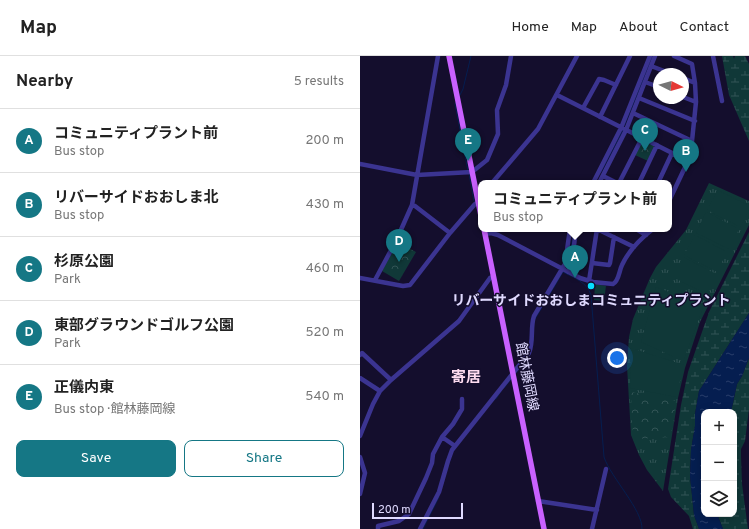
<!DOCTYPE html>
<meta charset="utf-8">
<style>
body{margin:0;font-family:Overpass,"Noto Sans JP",sans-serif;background:#f2f2f2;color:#222}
.controls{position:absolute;right:12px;bottom:12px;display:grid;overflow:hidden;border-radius:8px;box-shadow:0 2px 10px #0003}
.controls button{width:36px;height:36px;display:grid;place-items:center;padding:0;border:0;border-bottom:1px solid #e0e0e0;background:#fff;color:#222;font:20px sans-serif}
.compass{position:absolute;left:293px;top:12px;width:36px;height:36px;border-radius:50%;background:#fff;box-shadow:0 2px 10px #0003;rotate:95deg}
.scale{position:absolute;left:12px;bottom:10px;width:91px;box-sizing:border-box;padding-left:4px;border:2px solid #e0daff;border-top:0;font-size:11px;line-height:14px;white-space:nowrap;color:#e0daff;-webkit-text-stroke:3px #140e2d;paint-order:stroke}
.you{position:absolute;left:257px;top:302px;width:14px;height:14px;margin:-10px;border:3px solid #fff;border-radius:50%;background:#1a73e8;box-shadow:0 0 0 6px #1a73e833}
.badge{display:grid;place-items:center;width:26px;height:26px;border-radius:50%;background:#157785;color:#fff;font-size:13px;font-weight:700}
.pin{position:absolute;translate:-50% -33px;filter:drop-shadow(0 1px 2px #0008)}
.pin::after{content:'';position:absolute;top:21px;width:14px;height:12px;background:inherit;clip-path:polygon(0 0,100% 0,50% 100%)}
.popup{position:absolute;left:118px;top:124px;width:194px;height:52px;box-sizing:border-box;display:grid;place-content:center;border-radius:8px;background:#fff;filter:drop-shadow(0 1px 3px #0005);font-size:13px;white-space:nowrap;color:#767676}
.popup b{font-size:15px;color:#222}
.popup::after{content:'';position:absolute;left:50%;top:100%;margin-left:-8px;border:8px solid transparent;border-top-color:#fff}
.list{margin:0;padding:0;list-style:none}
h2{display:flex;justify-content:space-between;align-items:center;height:52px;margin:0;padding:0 16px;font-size:17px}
h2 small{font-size:13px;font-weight:400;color:#767676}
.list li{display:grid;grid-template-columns:26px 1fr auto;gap:12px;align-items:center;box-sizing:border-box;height:64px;padding:0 16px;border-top:1px solid #e0e0e0}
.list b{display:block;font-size:15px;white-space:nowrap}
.list p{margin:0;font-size:13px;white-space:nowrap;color:#767676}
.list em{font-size:13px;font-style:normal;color:#767676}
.actions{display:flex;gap:8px;padding:12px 16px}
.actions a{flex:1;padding:9px 0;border:1px solid #157785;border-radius:8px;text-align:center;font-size:14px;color:#157785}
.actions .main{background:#157785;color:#fff}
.icon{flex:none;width:22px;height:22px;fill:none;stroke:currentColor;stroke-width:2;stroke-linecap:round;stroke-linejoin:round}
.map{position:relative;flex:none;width:389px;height:473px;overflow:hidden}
header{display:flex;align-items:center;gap:24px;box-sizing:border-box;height:56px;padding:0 20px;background:#fff;border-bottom:1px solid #e0e0e0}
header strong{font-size:19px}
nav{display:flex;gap:22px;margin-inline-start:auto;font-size:14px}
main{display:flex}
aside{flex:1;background:#fff}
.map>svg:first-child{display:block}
.grass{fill:url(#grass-tufts)}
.wetland{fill:url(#wetland-marsh)}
.park{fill:url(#park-crowns)}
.pitch{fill:#103838}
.water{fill:url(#water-ripples)}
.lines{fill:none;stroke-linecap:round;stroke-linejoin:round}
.stream{stroke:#051e50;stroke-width:1}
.minor{stroke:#3b3491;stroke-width:4.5}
.major{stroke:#c961ff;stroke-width:5.5}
.poi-dot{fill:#06dfff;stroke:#140e2d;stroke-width:1.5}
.labels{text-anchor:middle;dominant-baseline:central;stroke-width:3;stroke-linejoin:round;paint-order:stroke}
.poi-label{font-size:14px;font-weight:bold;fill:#e0daff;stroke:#140e2d}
.street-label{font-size:14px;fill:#e0daff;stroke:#140e2d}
.neighbourhood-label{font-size:15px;font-weight:bold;fill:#ffdcf1;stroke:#140e2d}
</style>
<header>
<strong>Map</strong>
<nav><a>Home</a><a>Map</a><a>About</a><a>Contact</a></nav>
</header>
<main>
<aside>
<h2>Nearby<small>5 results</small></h2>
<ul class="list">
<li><span class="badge">A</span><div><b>コミュニティプラント前</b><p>Bus stop</p></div><em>200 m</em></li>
<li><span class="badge">B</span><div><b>リバーサイドおおしま北</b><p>Bus stop</p></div><em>430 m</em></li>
<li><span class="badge">C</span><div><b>杉原公園</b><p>Park</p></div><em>460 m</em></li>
<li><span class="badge">D</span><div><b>東部グラウンドゴルフ公園</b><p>Park</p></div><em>520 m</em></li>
<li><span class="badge">E</span><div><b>正儀内東</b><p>Bus stop · 館林藤岡線</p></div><em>540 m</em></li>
</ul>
<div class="actions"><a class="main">Save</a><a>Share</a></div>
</aside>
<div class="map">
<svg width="389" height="473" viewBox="0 0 389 473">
<defs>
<pattern id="grass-tufts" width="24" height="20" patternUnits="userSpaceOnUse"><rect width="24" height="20" fill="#103838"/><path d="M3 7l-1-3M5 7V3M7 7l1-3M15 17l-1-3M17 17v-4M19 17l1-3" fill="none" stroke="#325456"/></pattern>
<pattern id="wetland-marsh" width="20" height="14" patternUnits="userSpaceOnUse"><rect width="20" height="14" fill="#103838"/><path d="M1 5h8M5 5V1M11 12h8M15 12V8" fill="none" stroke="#325456"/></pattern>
<pattern id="park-crowns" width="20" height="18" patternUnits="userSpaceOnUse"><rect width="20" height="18" fill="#103838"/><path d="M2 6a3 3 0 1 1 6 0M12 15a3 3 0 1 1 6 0" fill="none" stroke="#325456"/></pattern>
<pattern id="water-ripples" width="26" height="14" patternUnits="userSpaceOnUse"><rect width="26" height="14" fill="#051e50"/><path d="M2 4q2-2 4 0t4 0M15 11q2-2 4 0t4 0" fill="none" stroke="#293e6a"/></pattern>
</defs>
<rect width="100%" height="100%" fill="#140e2d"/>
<path class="grass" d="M349,127L389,145V169L340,266L325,312L318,342L303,435L287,414L279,399L271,379L267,310L269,281L273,263L290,222L296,211L326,174Z"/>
<path class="wetland" d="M362,0H373L374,3L375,0H385L389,8V85L369,39Z
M389,176V257L339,335L335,358V370L331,394L330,420L334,459L339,473H333L329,460L311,441L308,433L321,349L328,316L349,256Z
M389,302V353L385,385L381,393V400L382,428L388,473H363L357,458H374V356H371L377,328L382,320Z"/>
<path class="park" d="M283,85L294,90V92L288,105L275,99L281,86Z
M38,186L56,196L39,225L22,215Z
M271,336L316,345L311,381L275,383L272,371Z"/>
<path class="pitch" d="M358,134L389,150V154L380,171L347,154Z
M346,156L379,173L369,193L336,177Z
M335,179L367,196L357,216L324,199Z
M323,201L356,218L346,238L313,221Z
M235,228L246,230L244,245L234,244Z
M296,231L344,249L324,303L312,300L281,286Z
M271,292L324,309L316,341L270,332Z"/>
<path class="water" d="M389,257V302L382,320L377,328L371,356H344V458H357L363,473H339L334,459L330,420L331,394L335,370V358L339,335Z"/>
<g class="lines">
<path class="stream" d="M283,23L292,0
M100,39L103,33L111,0
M96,46L95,48L108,115
M264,70L283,24
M241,116L263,74
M109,118L114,145
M207,210L210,200L214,173
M203,216C214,222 227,226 231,239L244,401C251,422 283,454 282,473
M175,263L203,216
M156,317L159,313
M144,332L152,322
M136,343L141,335
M63,473L79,441"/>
<path class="minor" d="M353,0L362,45
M291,10L312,18
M323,22L335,27
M285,26L299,31
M197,39L328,105
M323,41L336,46
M279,42L335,65
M223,52L239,23L244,24L256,29
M273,57L332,85
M240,61L270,0
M0,108L57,119L112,116L127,104L138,78L137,54L146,29L151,0
M243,120L257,127
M132,127L178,73L217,0
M233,127L261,72L290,0
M239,127L266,74L295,0
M259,127L282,82
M279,127L297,89
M298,127L312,97
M309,145L328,105L332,85L336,46L335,27L332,8L314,0
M52,149L55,150L90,177
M237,173L274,191
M276,173L286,179
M125,178L131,177L138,179L220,222L233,226L253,228C259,225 259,215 262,209C269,194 280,183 293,173
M232,207L249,209L250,207L254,181
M208,216L212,206L216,173
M0,222L43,230L50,229L90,177L115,148L118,146
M15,224L36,185L52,149L78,0
M229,225L237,173
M0,299L2,297L31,324
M0,322L20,335
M0,380L13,348L20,335L31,324L99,265L130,222L133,221
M82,381L95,390
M0,401L5,417L0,438
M178,445L237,454
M18,473V470L39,465L49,458L66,422L72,407L73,398L82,381L93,368L102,353V343
M60,473L79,436L88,405L92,394L169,297C174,285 170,272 174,260L205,208L210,173
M232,473L246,413"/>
<path class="major" d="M89,0L121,160
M124,173L184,473"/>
</g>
<circle class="poi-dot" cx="231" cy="230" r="4"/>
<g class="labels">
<g class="poi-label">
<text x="231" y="245">リバーサイドおおしまコミュニティプラント</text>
</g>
<g class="street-label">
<text transform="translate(166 321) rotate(79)">館林藤岡線</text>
</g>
<g class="neighbourhood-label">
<text x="106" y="322">寄居</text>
</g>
</g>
</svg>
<div class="controls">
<button>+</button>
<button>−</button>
<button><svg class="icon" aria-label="layers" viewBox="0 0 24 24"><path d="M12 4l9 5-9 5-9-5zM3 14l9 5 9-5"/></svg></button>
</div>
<svg class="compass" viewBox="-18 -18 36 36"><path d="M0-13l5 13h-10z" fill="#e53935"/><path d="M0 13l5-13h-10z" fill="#767676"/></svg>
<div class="scale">200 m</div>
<div class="you"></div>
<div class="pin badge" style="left:215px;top:222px">A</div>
<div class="popup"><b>コミュニティプラント前</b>Bus stop</div>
<div class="pin badge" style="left:326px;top:116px">B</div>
<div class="pin badge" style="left:285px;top:95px">C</div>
<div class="pin badge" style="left:39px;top:206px">D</div>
<div class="pin badge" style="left:108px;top:105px">E</div>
</div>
</main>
